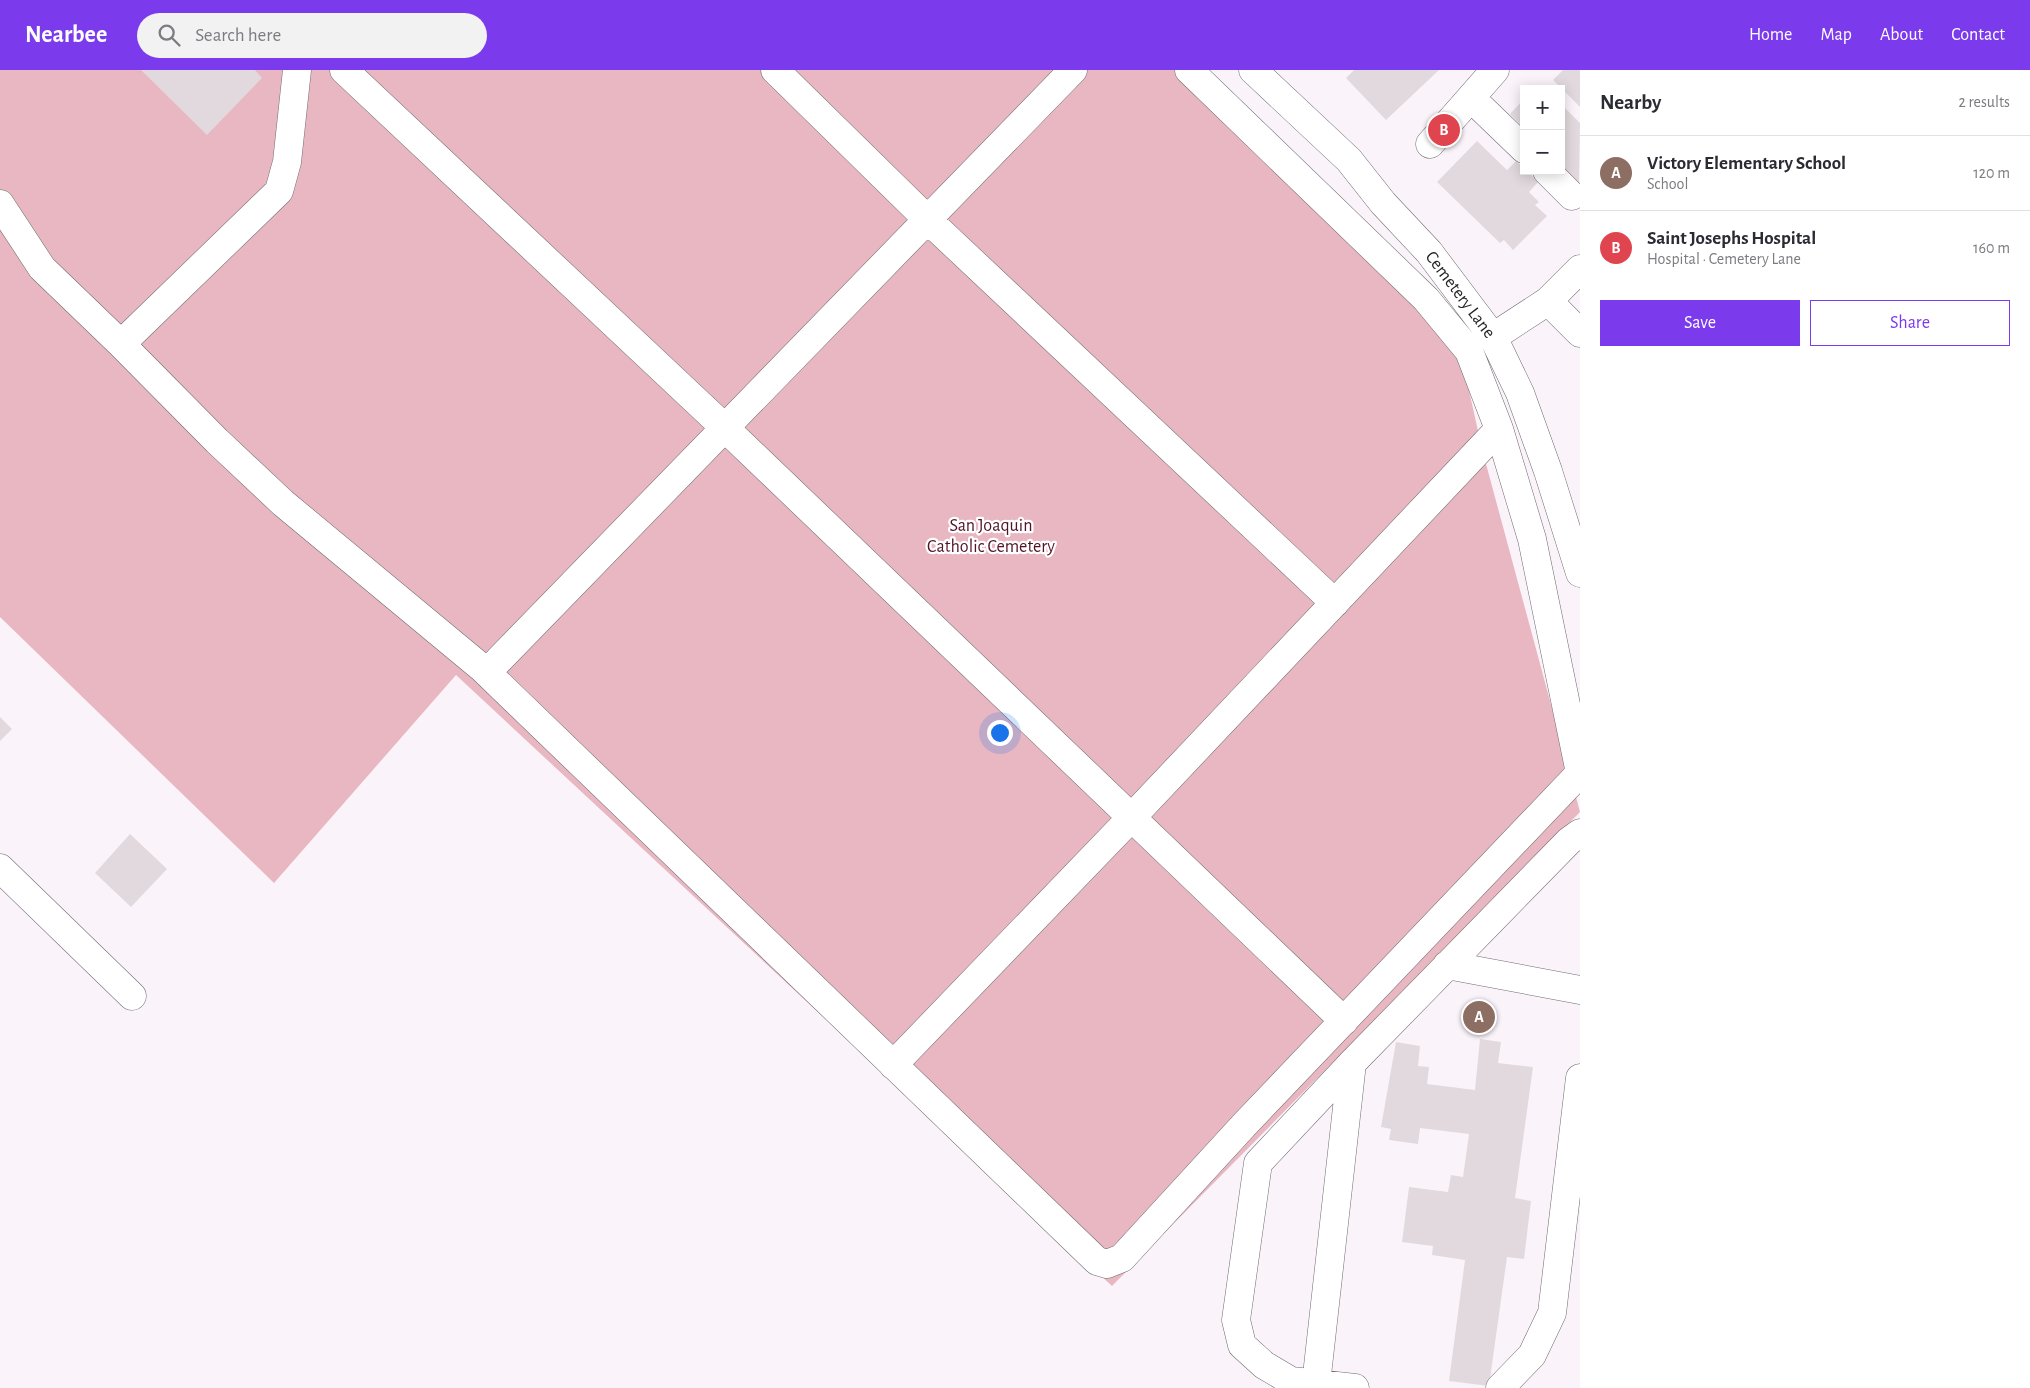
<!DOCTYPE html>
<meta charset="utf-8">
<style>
body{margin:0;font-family:"Alegreya Sans",sans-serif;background:#f2f2f3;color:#2b2b33}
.controls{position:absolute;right:15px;top:15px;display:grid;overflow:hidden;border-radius:0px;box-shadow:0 2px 12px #0003}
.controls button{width:45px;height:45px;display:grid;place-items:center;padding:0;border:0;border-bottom:1px solid #e1e1e2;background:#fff;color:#2b2b33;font:25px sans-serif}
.you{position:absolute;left:999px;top:662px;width:18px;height:18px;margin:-12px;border:4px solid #fff;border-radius:50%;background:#1a73e8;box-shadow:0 0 0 8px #1a73e833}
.badge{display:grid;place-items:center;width:32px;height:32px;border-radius:50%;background:#7c3aed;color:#fff;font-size:16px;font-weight:700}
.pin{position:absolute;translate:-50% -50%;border:2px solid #fff;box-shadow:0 1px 5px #0006}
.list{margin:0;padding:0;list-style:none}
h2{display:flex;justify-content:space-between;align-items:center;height:65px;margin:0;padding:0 20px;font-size:21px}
h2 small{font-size:16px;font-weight:400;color:#7c7c81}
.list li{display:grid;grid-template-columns:32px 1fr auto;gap:15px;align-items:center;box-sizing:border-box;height:75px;padding:0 20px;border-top:1px solid #e1e1e2}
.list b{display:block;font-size:19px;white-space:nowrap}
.list p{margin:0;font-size:16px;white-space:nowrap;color:#7c7c81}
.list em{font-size:16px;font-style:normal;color:#7c7c81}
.actions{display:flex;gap:10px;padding:15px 20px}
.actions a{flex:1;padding:11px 0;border:1px solid #7c3aed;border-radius:0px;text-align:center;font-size:18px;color:#7c3aed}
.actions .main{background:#7c3aed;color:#fff}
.icon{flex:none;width:28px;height:28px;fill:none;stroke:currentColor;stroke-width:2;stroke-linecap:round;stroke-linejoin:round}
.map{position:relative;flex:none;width:1580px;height:1318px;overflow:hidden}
header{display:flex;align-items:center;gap:30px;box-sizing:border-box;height:70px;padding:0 25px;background:#7c3aed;color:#fff}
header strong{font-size:24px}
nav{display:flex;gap:28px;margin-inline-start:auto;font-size:18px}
.search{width:350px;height:45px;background:#f2f2f3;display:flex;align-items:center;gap:12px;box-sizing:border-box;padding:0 18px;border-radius:28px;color:#7c7c81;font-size:19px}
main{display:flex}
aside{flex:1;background:#fff}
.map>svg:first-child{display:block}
.green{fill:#e9b7c1}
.building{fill:#e1d9dd}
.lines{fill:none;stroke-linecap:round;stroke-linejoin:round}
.minor-casing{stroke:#6f6b70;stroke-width:29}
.minor{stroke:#fff;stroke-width:28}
.labels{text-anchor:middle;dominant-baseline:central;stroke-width:4.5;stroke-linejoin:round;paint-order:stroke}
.street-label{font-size:18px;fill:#252325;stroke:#fff}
.park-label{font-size:18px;fill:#511327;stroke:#fff}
</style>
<header>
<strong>Nearbee</strong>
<div class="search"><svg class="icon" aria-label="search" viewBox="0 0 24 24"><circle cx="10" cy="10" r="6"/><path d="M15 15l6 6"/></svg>Search here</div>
<nav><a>Home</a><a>Map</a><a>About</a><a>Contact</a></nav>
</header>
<main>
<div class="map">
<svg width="1580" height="1318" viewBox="0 0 1580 1318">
<rect width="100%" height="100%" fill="#faf4fa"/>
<path class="green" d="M0,0H1183L1458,271L1482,379L1580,742L1112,1216L456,605L274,813L0,547Z"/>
<path class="building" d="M141,0H255L262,8L207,65Z
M1354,0H1439L1386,50L1346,8Z
M1563,0H1580V37L1553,10Z
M1524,29V58L1510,44Z
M1561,34L1580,53L1579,114L1561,96Z
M1477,71L1507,100L1516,91L1524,98V101H1527L1538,112L1529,122L1539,132L1535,135L1547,146L1513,180L1504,170L1500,173L1437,112Z
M0,647L12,659L0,671Z
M130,764L167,799L131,837L95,803Z
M1480,969L1501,972L1498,993L1533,997L1515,1128L1531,1131L1524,1189L1507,1187L1489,1316L1449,1311L1465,1190L1432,1185L1433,1176L1402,1172L1409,1117L1448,1122L1451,1105L1463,1107L1469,1064L1420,1058L1418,1074L1389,1070L1391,1059L1381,1057L1396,972L1420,976L1418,996L1429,997L1427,1014L1475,1020Z"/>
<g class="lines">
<defs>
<path id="minor" d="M344,0L725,358L1344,951
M775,0L927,149L1335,533
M1253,0L1349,90L1383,133L1429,182L1493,267L1520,323L1548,401L1580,503
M1471,28L1524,79
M1430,74L1495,0
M1547,101L1572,126
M0,134L42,198L121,274L279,121L287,92L297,0
M1548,231L1580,263
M1493,267L1548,231L1580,199
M121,274L217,371L283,433L482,598L493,596L1073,0
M482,598L1097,1191L1107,1194L1122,1188L1245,1054L1580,703L1532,469L1499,359L1469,281L1426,229L1189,0
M0,798L132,926
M1447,895L1580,920
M893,995L1132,747L1499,359
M1316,1314L1352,993
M1355,1318L1291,1311L1264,1295L1242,1275L1236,1250L1258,1093L1352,993L1569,771L1580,763
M1500,1318L1532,1285L1552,1243L1580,1008"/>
</defs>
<use href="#minor" class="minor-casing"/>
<use href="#minor" class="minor"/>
</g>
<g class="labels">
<g class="street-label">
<text transform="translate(1460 225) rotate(53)">Cemetery Lane</text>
</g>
<g class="park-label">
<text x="991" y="456">San Joaquin<tspan x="991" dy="21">Catholic Cemetery</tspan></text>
</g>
</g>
</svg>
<div class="controls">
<button>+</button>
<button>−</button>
</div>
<div class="you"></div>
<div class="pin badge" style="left:1479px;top:947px;background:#8d6e63">A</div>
<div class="pin badge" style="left:1444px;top:60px;background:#e0444e">B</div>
</div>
<aside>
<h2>Nearby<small>2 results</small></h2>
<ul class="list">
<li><span class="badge" style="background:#8d6e63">A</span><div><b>Victory Elementary School</b><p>School</p></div><em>120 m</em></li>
<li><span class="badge" style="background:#e0444e">B</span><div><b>Saint Josephs Hospital</b><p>Hospital · Cemetery Lane</p></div><em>160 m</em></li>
</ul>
<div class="actions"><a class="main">Save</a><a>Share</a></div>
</aside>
</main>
